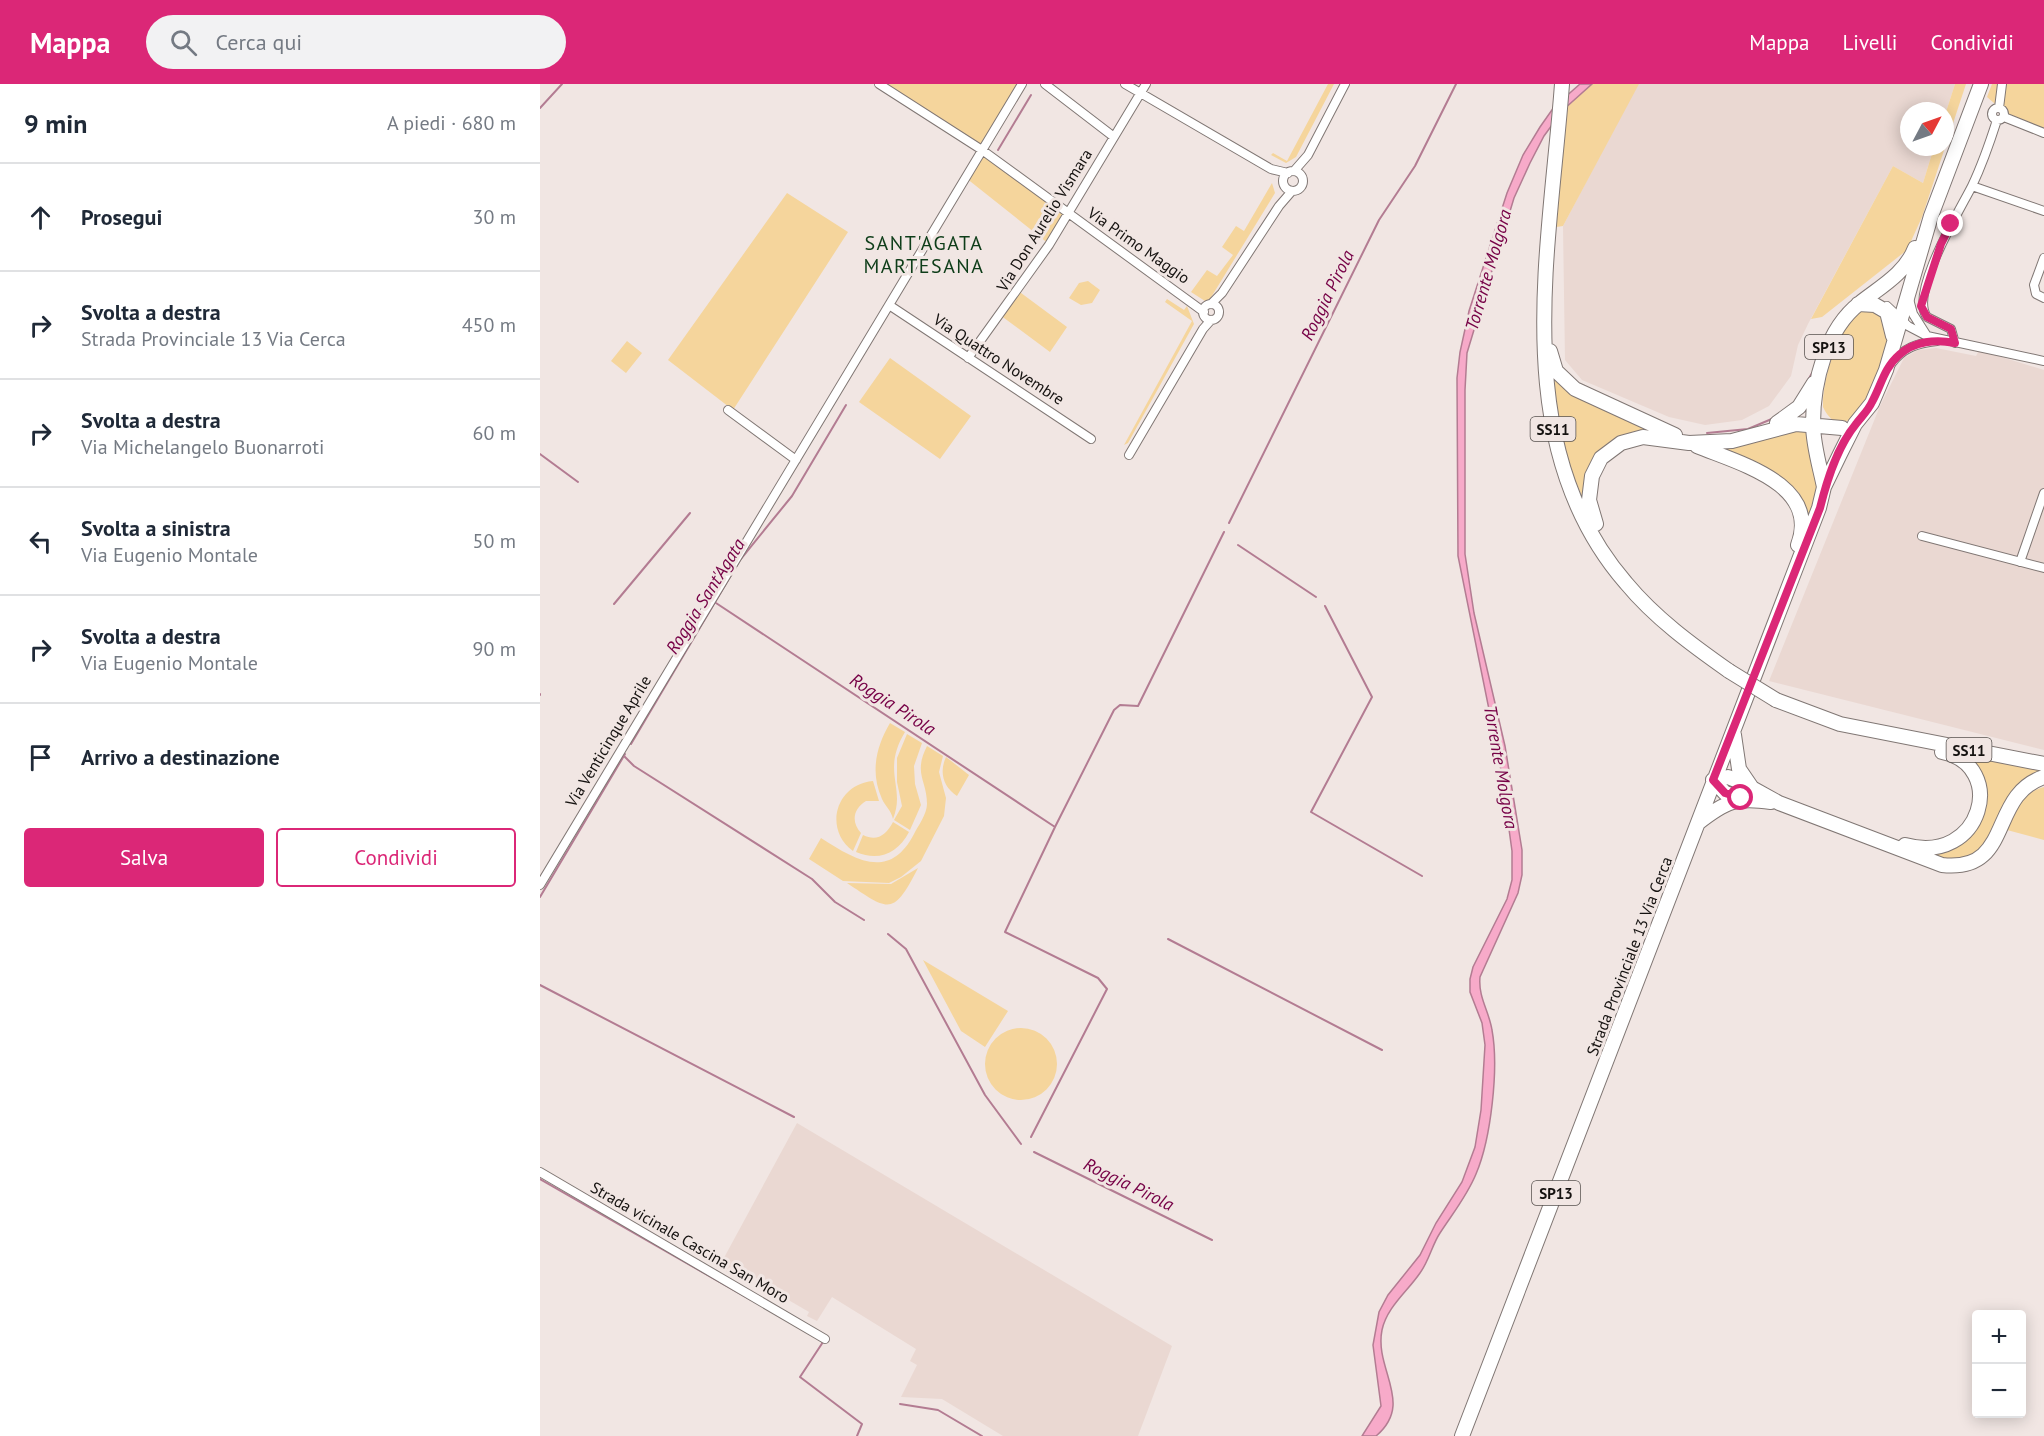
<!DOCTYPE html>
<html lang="it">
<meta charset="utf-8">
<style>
body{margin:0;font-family:"PT Sans",sans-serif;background:#f2f2f3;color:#1f2937}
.controls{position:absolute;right:18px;bottom:18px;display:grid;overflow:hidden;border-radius:6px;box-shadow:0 3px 15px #0003}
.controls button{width:54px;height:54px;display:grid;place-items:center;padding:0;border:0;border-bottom:2px solid #e0e1e3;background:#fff;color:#1f2937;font:30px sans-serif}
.compass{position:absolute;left:1360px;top:18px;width:54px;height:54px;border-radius:50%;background:#fff;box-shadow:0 3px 15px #0003;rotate:49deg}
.stop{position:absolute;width:18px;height:18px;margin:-14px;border:4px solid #db2777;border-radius:50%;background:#fff}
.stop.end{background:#db2777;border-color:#fff;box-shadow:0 2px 6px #0008}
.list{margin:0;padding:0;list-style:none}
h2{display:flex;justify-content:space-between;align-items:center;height:78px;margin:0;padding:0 24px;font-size:26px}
h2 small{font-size:20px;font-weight:400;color:#747a83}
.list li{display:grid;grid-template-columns:39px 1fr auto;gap:18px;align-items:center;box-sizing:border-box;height:108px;padding:0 24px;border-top:2px solid #e0e1e3}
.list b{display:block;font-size:22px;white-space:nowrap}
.list p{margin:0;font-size:20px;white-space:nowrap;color:#747a83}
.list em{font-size:20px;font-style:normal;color:#747a83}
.actions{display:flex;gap:12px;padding:18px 24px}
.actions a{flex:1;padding:14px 0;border:2px solid #db2777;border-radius:6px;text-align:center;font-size:21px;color:#db2777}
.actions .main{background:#db2777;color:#fff}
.icon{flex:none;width:33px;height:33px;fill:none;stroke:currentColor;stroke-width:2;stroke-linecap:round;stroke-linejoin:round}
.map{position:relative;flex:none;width:1504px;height:1352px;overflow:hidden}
header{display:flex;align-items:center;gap:36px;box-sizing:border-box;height:84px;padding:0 30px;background:#db2777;color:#fff}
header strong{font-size:28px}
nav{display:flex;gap:33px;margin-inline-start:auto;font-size:21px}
.search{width:420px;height:54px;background:#f2f2f3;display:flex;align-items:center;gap:15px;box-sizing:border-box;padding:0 21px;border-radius:33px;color:#747a83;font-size:22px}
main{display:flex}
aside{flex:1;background:#fff}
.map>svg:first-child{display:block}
.built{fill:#ead8d2}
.green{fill:#f5d59c}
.water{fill:#f7aac9;stroke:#b37c92;stroke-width:1.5}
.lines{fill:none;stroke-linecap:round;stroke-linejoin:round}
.stream{stroke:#b37c92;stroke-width:2}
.street-casing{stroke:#807774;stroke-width:10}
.primary-casing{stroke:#807774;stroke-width:16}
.street{stroke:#fff;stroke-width:8}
.primary{stroke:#fff;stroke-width:14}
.primary-bridge-casing{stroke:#807774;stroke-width:16;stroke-linecap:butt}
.primary-bridge{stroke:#fff;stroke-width:14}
.route{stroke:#db2777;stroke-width:8}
.labels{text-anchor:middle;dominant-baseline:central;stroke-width:6;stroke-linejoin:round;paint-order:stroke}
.shield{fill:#f1e6e3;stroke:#57524f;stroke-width:1.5}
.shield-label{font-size:15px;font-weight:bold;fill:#151210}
.street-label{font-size:16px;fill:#151210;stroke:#f1e6e3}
.water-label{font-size:18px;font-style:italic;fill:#760146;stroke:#f1e6e3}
.quarter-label{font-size:20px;letter-spacing:1.5px;fill:#0e3d19;stroke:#f1e6e3}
</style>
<header>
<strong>Mappa</strong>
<div class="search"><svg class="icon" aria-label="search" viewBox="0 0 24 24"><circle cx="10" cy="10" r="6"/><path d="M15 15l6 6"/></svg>Cerca qui</div>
<nav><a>Mappa</a><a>Livelli</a><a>Condividi</a></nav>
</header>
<main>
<aside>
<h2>9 min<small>A piedi · 680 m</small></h2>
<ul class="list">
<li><svg class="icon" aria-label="ahead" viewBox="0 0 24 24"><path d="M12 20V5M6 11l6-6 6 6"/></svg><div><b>Prosegui</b></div><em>30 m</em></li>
<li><svg class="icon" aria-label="right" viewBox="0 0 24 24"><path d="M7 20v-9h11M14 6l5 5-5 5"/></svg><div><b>Svolta a destra</b><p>Strada Provinciale 13 Via Cerca</p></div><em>450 m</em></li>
<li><svg class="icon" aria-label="right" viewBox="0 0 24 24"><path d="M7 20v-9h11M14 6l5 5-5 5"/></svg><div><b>Svolta a destra</b><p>Via Michelangelo Buonarroti</p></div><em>60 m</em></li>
<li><svg class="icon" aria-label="left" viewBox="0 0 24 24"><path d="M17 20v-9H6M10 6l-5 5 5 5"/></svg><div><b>Svolta a sinistra</b><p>Via Eugenio Montale</p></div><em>50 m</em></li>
<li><svg class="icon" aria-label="right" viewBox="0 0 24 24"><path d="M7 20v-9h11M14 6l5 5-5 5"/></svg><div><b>Svolta a destra</b><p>Via Eugenio Montale</p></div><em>90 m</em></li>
<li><svg class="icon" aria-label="arrive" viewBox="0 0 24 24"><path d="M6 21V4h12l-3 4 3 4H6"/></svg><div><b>Arrivo a destinazione</b></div></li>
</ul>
<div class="actions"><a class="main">Salva</a><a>Condividi</a></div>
</aside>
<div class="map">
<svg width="1504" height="1352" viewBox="0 0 1504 1352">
<rect width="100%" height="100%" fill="#f1e6e3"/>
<path class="built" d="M1098,0H1415L1405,31V27H1369V63H1394L1383,99L1353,82L1268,240L1258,261L1251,292L1229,322L1202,336L1165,341L1129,333L1042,296L1025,276L1023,142Z
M1396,264L1436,272L1439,266L1504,286V666L1229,597L1340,322L1364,274L1378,266Z
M257,1039L632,1262L598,1352H463L402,1315L361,1313L377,1281L370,1277L376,1265L292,1213L277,1237L267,1232L269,1228L245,1214L247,1211L229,1201L197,1184L192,1191L179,1183Z"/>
<path class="green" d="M345,0H479L442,64Z
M788,0H794L756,73L746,79L731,71L733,69L747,77Z
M1043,0H1099L1023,142L1010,144L1020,25Z
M1415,0H1426L1382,133L1367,166L1282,233L1271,235L1353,82L1383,99L1394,63H1405V31Z
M1452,0H1504V52L1465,33L1461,25L1447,13Z
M442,67L527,128L509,160L426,94Z
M732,99L735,109L670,215L665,217L651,208L667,186L677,192L693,171L682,163L696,142L704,147Z
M247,109L308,148L193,326L128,276Z
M548,197L560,206L552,219L541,221L529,214L539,199Z
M477,206L527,243L510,268L460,231Z
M627,215L644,226L647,222L654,240L588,359L584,361L652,237L625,218Z
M1326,224L1347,233C1347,243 1350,256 1348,266C1343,286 1308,374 1283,323C1282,296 1299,235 1326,224Z
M87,257L102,269L86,289L71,277Z
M350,274L431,332L400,375L319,318Z
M1014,287L1110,343L1070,361L1046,421L1030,385L1016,335Z
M1269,344L1278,396L1268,437L1260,410L1250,400L1178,364Z
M350,639L365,648C341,688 366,703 353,735C351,726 345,722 342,715C330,688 336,663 350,639Z
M367,650L382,659L374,682L375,700L381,721L370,746L354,736L362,722L357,698V674Z
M387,662L403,672L399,688L406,714L404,732L381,777L361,793L349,799L303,797L269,775L281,754C314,775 349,798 374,750C378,742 387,730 387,720C387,696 373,690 387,662Z
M1425,672L1504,686L1442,769L1410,778L1380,767L1392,768L1443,725Z
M406,673L429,691L417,712C403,703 399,688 406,673Z
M333,697L339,717H326C313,725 311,738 321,749L313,767C283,745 296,700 333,697Z
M1504,703V756L1467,746C1475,724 1480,710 1504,703Z
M353,738L369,748C358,769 339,778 316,768L323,751C337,758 346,751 353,738Z
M378,784C353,833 349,827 307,799L351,800Z
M383,876L468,927L445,963L421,947Z
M445 980a36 36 0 1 1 72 0a36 36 0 1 1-72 0Z"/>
<path class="water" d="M1040,0H1052L1023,26L1004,52L990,79L974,114L927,269L925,306V470L934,529L965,662L982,766V791L978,809L940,893C938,913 949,927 952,946C959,984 951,1055 936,1090C927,1112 913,1129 900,1149C892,1161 889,1177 880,1189C867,1208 847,1223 842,1246C834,1286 875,1319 836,1352H822L841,1322L833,1261L839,1228L848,1211L880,1171L896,1139L922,1098L935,1063L941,1026L945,961L942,939L930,908V895L933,883L967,815L972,796V767L960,680L918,472L917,294L920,268L929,227L967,109L983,71L1000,43L1014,23Z"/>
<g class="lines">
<path class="stream" d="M0,24L22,0
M458,66L491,11
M1266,300L1272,289
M1167,349L1208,345L1234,334
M0,370L38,398
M689,439L839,136L875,82L916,0
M698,461L776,513
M176,519L515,743L574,626L580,621L598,622L684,448
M74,520L150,429
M785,522L832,613L771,728L882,792
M0,611V610
M91,660L200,476L252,412L306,321
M84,672L94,682L272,795L295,818L324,836
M0,813L85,670
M348,850L366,865L445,1011L481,1060
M628,855L842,966
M0,901L254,1033
M491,1053L567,905L558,894L465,848L515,743
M494,1068L672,1156
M0,1095L211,1216
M281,1257L283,1258L260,1293L322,1340L317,1352
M360,1320L398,1326L442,1352"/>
<defs>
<path id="street" d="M339,0L442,66L664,228
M505,0L574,53
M585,0L731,85L748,89
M1452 30a6 6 0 1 1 12 0a6 6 0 1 1-12 0Z
M1459,24L1462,0
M1464,33L1504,49
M754,87L768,71L805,0
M743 97a10 10 0 1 1 20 0a10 10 0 1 1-20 0Z
M1432,102L1504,127
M1504,174L1494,201L1496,210L1504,214
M1369,215L1373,230L1387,252
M671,220L682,209L739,122L752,107
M663 228a8 8 0 1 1 16 0a8 8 0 1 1-16 0Z
M349,221L551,355
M1347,222L1368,242L1387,252L1504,277
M1415,259L1411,245L1387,233C1369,209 1420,126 1432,102C1442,81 1450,58 1457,36
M428,274L509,161L606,0
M1351,280C1363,264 1377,259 1397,257
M188,326L256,376
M589,371L663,245L671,236
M1382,452L1504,484
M1480,478L1504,409
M0,801L482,0
M0,1088L285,1255"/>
<path id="primary" d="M1022,0C1010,165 966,361 1086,499C1115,534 1152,561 1189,587
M1318,220L1335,221L1347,228L1353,252
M1010,267L1016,287L1035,305L1135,351
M1237,339L1259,323L1274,299
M1157,362C1198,379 1281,400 1258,461
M1284,403C1280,383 1273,361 1273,340C1273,298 1286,245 1320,219C1340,203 1365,190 1375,164
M1056,440L1049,416L1052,392L1061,374L1081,359L1103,353L1149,359L1192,357L1256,340L1302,344
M1236,616L1300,640L1504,680
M1194,651L1199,685L1212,704L1239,719L1402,781C1474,789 1448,711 1504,693
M1173,696L1185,709L1203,715
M1173,696L1188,693L1208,701
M1158,739C1186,717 1196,713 1231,718
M1365,761C1443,782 1468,681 1402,668
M922,1352L1279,424L1284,403L1300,370L1315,340L1332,319L1346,286L1391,132L1441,0"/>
</defs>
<use href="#street" class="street-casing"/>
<use href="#primary" class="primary-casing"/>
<use href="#street" class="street"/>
<use href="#primary" class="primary"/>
<defs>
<path id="primary-bridge" d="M1189,587L1236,616"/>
</defs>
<use href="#primary-bridge" class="primary-bridge-casing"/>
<use href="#primary-bridge" class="primary-bridge"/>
</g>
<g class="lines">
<path class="route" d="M1201,714L1185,709L1173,696L1280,424C1287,396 1297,363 1316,340C1321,333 1328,327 1332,318C1341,302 1344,284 1359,271C1374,257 1396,255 1415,259L1411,245L1387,233L1381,222L1401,160L1411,140"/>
</g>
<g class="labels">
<g class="shield">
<rect x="1265" y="251" width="48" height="24" rx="4.5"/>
<rect x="990.5" y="333" width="45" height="24" rx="4.5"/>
<rect x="1406.5" y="654" width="45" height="24" rx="4.5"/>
<rect x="992" y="1097" width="48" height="24" rx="4.5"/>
</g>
<g class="shield-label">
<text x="1289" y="263">SP13</text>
<text x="1013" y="345">SS11</text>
<text x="1429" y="666">SS11</text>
<text x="1016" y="1109">SP13</text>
</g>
<g class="street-label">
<text transform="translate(504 136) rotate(-58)">Via Don Aurelio Vismara</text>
<text transform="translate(599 161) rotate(35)">Via Primo Maggio</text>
<text transform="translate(459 275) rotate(33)">Via Quattro Novembre</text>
<text transform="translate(68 657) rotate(-59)">Via Venticinque Aprile</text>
<text transform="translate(1089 872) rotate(-69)">Strada Provinciale 13 Via Cerca</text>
<text transform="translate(150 1158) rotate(30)">Strada vicinale Cascina San Moro</text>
</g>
<g class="water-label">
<text transform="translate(948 186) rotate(-74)">Torrente Molgora</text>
<text transform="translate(787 211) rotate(-64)">Roggia Pirola</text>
<text transform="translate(165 512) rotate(-58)">Roggia Sant'Agata</text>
<text transform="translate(353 620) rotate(33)">Roggia Pirola</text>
<text transform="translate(961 683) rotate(80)">Torrente Molgora</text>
<text transform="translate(589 1100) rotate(26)">Roggia Pirola</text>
</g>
<g class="quarter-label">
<text x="384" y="159">SANT'AGATA<tspan x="384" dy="23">MARTESANA</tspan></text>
</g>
</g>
</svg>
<div class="controls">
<button>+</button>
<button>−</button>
</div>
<svg class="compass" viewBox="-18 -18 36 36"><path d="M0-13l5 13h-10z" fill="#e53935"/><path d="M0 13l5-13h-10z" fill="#747a83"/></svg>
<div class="stop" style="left:1201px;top:714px"></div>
<div class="stop end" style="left:1411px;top:140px"></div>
</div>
</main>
